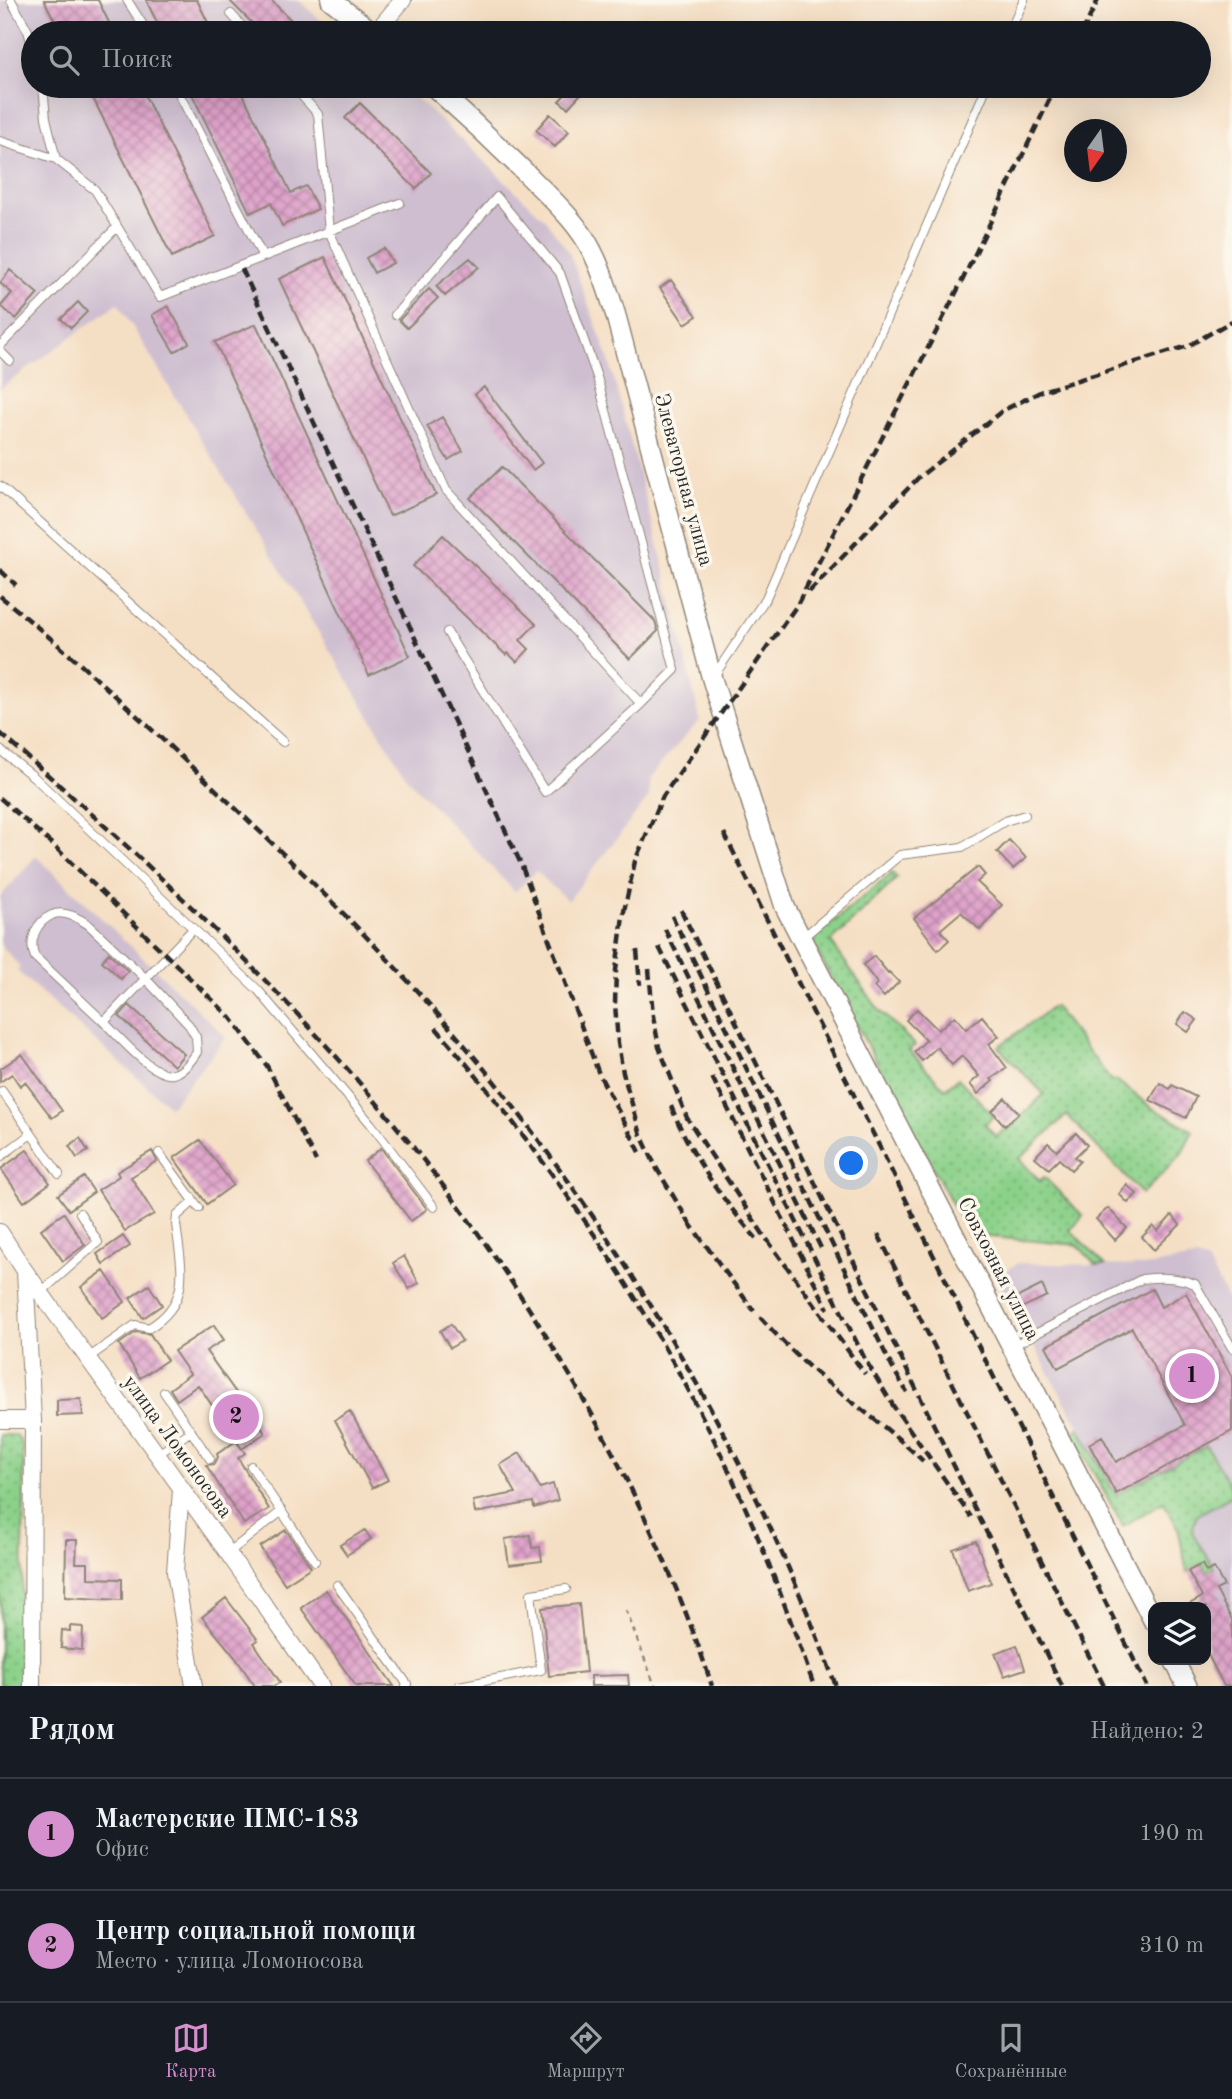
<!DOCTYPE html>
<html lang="ru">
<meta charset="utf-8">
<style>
body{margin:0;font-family:"Old Standard TT",serif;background:#20242c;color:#f1f3f6}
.controls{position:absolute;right:21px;bottom:21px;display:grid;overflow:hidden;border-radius:14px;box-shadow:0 7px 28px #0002}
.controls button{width:63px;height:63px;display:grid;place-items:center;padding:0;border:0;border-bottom:2px solid #363941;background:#171b24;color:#f1f3f6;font:35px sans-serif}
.compass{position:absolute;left:1064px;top:119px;width:63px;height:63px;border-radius:50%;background:#171b24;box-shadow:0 7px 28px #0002;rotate:194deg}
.you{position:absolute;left:852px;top:1164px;width:24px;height:24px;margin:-18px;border:5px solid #fff;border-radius:50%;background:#1a73e8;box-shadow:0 0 0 10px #1a73e833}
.badge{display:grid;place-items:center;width:46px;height:46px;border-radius:50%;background:#d690ce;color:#111;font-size:23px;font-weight:700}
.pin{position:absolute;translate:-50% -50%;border:4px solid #fff;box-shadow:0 2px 7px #0006}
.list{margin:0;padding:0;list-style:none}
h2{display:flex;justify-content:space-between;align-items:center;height:91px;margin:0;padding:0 28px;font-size:30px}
h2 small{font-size:23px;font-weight:400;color:#9ea1a6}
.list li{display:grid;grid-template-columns:46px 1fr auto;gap:21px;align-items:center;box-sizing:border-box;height:112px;padding:0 28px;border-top:2px solid #363941}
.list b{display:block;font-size:26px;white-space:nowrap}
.list p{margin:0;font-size:23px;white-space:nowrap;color:#9ea1a6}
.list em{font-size:23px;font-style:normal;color:#9ea1a6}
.icon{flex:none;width:38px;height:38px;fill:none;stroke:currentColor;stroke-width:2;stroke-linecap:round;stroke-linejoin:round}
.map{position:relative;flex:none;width:1232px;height:1686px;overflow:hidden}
.search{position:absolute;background:#171b24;box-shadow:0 7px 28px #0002;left:21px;right:21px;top:21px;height:77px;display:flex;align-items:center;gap:18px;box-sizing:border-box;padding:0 24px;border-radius:38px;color:#9ea1a6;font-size:26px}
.sheet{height:315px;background:#171b24}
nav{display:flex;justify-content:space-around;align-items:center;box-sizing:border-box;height:98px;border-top:2px solid #363941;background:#171b24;font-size:19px;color:#9ea1a6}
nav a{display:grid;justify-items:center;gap:4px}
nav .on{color:#d690ce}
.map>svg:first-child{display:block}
.industrial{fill:#cebed0}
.grass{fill:url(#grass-dots);stroke:#5c7e5a;stroke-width:2}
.building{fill:url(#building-cross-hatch)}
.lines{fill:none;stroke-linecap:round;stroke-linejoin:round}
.service-casing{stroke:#908578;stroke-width:10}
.minor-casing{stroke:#908578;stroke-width:18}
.tertiary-casing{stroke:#908578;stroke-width:22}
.path{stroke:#908578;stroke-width:2.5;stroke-dasharray:5 5;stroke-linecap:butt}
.service{stroke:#fff;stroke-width:8}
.minor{stroke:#fff;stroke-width:16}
.tertiary{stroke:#fff;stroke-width:19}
.rail{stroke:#2b2b2b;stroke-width:4.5;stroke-dasharray:10 5;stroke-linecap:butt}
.labels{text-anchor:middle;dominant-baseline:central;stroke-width:7;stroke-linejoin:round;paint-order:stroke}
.street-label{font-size:21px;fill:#2b2b2b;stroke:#fbf7ec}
</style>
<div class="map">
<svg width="1232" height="1686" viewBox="0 0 1232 1686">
<defs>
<pattern id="grass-dots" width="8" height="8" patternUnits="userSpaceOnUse" patternTransform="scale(1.75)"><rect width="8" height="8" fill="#8cd18a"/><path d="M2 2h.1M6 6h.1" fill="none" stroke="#73aa71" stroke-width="1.8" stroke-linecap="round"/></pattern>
<pattern id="building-cross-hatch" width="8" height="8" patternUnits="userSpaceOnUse" patternTransform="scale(1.75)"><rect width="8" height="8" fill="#dfa2ca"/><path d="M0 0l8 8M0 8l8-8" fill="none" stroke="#b584a4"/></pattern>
</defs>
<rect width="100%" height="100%" fill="#fbf7ec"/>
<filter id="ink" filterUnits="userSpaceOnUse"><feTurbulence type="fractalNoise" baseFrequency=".0143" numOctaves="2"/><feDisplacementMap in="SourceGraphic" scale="14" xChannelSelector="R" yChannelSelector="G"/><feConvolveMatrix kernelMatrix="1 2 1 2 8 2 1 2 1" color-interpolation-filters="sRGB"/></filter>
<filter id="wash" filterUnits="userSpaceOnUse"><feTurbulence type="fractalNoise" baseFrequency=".00686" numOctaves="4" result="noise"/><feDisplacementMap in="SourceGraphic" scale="28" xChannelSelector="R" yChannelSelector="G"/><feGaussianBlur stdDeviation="1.57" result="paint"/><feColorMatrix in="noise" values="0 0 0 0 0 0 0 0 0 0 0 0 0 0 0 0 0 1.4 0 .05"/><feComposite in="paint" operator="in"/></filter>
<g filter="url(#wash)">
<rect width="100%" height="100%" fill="#f5dfc4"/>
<path class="industrial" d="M0,0H298L335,33H33V86H404L544,218L569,252L608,357L662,559L700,720L648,778L649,797L568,901L536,871L515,892L408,779L118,303L0,389Z
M36,856L226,1037L170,1107L17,971L20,967L0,944V897Z
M1196,1258L1207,1261L1232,1307V1685L1224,1686L1206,1651V1607H1184L1202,1597L1188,1571L1190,1570L1165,1468L1116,1494L996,1277L1018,1263L1144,1266Z"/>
<path class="grass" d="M892,873L897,878L831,942L879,1010L915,1045L909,1050L945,1089L958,1078L994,1116L985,1124L996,1137L1006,1128L1008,1130L1044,1094L998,1047L1054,1006L1112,1082L1116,1080L1151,1107L1193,1131L1180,1156L1142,1194L1067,1115L1019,1159L1040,1181L1044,1177L1083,1216L1070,1230L1105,1265H1095L1078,1245L969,1235L811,940Z
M1079,1428L1116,1494L1206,1446L1232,1488V1496L1197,1515L1192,1532L1214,1568L1206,1572L1202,1564L1187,1572L1178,1527L1163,1502L1123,1526L1072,1433Z
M0,1435H16L21,1442L23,1448L24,1496L20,1686H0Z"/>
<g id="blocks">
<path class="building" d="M44,0H98L114,33H61Z
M146,0H197L213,33H162Z
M229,0H271L304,33H262Z
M87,86H140L215,236L172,257Z
M188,86H239L291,193L306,186L318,209L282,226L271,203L250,213Z
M573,86H588L568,108L559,101Z
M360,103L431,173L416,189L345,118Z
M550,114L569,131L555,147L536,130Z
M384,248L393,263L374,273L366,258Z
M325,257L436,495L390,516L279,279Z
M470,258L479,267L445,296L436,286Z
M10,270L38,294L16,319L1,306L12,293L0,283Z
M671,280L697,316L685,324L660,288Z
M429,289L438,298L407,328L399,320Z
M78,302L87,312L71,328L61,319Z
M168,306L189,343L174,352L152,315Z
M256,324L410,656L369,675L215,342Z
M484,387L542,463L533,470L475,394Z
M442,417L463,451L448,460L427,426Z
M502,467L655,621L658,631L630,659L470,498Z
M443,535L536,624L520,640L529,649L517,662L508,653L506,655L413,566Z
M1009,840L1026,858L1013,869L997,852Z
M978,867L985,875L977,882L1002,905L980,930L961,912L940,930L949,940L938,950L914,918Z
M109,953L128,971L121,979L102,961Z
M874,956L888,973L889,972L899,982L884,997L874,987L877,983L863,965Z
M129,1005L184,1054L174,1066L119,1016Z
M917,1009L938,1030L955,1016L966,1029L982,1016L999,1036L989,1044L1007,1068L991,1079L993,1081L978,1094L970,1084L979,1076L962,1056L952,1065L937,1047L922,1061L914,1052L926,1040L906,1020Z
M1185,1012L1197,1020L1188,1032L1177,1024Z
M22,1054L62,1111L52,1118L25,1082L20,1086L12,1074L0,1082V1069Z
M1160,1083L1170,1089L1172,1085L1196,1097L1186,1118L1150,1100Z
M1005,1098L1019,1113L1005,1126L992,1111Z
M1076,1133L1087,1145L1075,1157L1080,1161L1071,1170L1059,1159L1049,1169L1035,1157L1048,1143L1057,1151Z
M80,1138L88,1151L77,1158L69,1146Z
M200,1140L233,1185L207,1204L174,1158Z
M381,1148L427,1209L411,1221L365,1161Z
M27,1150L50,1183L24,1202L1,1169Z
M152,1151L157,1161L131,1177L154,1214L125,1231L98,1190L119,1176L117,1172Z
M84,1177L94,1192L69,1210L58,1195Z
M1127,1185L1137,1194L1128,1203L1119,1194Z
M1108,1208L1127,1228L1115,1240L1096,1219Z
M64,1213L85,1245L63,1261L41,1229Z
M1172,1215L1180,1225L1154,1250L1142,1237L1153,1226L1158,1231Z
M123,1236L130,1246L103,1264L97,1254Z
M404,1256L419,1283L409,1289L393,1263Z
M104,1271L125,1302L102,1318L81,1287Z
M149,1285L162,1305L143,1318L130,1298Z
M1042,1285L1047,1296L1017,1310L1012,1300Z
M1152,1289L1161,1307L1186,1293L1232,1377V1431L1116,1494L1089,1444L1102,1436L1116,1462L1185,1425L1132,1328L1058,1368L1046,1346Z
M451,1324L462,1341L450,1348L440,1331Z
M214,1325L224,1340L206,1351L265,1433L242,1449L198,1385L177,1400L170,1389L190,1374L174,1351Z
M136,1332L150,1334L167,1360L140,1378L119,1344Z
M81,1399L83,1415L57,1416V1400Z
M350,1411L388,1480L372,1488L335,1420Z
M236,1441L245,1453L238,1458L269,1509L244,1524L206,1465L214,1464L218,1457L217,1454Z
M520,1453L540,1488L553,1484L558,1500L534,1508L533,1502L475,1513L473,1501L516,1493L500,1465Z
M286,1530L311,1567L285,1584L260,1547Z
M365,1530L371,1539L347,1555L340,1545Z
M530,1535L532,1548L540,1547L542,1561L509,1565L505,1539Z
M66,1540H77L76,1563H88V1578L122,1579V1600L65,1597Z
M976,1541L991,1583L968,1591L953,1549Z
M1202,1564L1206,1572L1214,1568L1224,1586L1216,1590L1232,1620V1686H1224L1206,1651V1607H1184L1202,1597L1188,1571Z
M326,1590L394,1686H356L301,1608Z
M226,1598L258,1640L254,1643L280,1682L274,1686H255L235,1657L202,1617Z
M579,1604L586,1672L549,1676L542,1608Z
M70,1626L83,1627L82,1650L61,1648L62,1630L70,1631Z
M1017,1645L1025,1669L1004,1676L995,1653Z
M628,1675L629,1686H591V1676Z"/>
</g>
</g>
<g filter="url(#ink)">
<use href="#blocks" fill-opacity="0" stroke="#908578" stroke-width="2"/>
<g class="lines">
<defs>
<path id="service" d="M11,0L28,31L33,49
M127,0L148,33
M231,14L248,33
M1009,33L1024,0
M43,86L46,118L56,159
M293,86L318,114L329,231L446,490L641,704L675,670L597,377L560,273L497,197L395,315
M0,141L56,159L95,190L160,297L263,257L175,86
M263,257L400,203
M0,346L117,227
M0,351L10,361
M0,486L283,742
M447,632L545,792L641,704
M714,676L766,598L987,86
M0,750L34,777L258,990L371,1124L434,1207
M801,939L900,855L962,847L1005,821L1025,815
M104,1022L35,957C28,941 36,922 52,915C64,909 80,919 89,925L145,978L189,1025L196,1037L197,1052C192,1060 183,1072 173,1074C154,1078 117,1035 104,1022L193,929
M2,1091L59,1174
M159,1153L199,1208
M0,1157L31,1134
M41,1292L98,1242L80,1213
M1012,1346L1142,1279C1162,1277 1177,1277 1195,1284L1232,1348
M88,1358L135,1325L149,1328C193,1301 181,1267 176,1224L177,1216L194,1201
M164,1392L210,1459
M157,1455L191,1431
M251,1466L315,1561
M228,1553L282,1511
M337,1585L407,1684L406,1686
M459,1686L541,1670L531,1594L566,1589"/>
<path id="minor" d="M375,33L403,0
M0,1232L25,1271L228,1553L321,1686
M25,1271L33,1420L32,1686
M0,1420H33
M181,1490L175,1572L194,1686"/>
<path id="tertiary" d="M331,0L374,33
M433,86C469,118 504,151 538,185C558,205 579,225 592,251C603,272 609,294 616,316L712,679L785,907L1153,1620
M1174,1660L1187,1686"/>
</defs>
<use href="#service" class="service-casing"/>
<use href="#minor" class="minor-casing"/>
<use href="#tertiary" class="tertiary-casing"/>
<path class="path" d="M626,1610L655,1686"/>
<use href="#service" class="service"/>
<use href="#minor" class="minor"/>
<use href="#tertiary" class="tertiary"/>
<path class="rail" d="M1082,33L1098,0
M242,269L521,864L599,1074L640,1152
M0,570L16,585
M809,592L918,478L1002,411L1042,391L1188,346L1232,321
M0,596C74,656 144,722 213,787C303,872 392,958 471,1053C504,1092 534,1134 564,1175C679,1336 767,1500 836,1686
M0,733C138,853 274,979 391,1120C525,1281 647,1486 712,1686
M0,798L53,845L231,1018L267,1066L316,1161
M724,833L1147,1686
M681,910L1062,1686
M672,916L892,1367L907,1392
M665,929L821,1248
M659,947L866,1361L894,1407L971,1517
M637,950L640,985
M649,969L653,1016L659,1047L687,1118L763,1234L865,1374
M436,1028C549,1159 655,1312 728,1469C761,1540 788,1612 814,1686
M712,1077L828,1309
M671,1106C691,1156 721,1198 756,1238
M688,1221L754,1311
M692,1227L657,1169L641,1135L623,1073L618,1043L615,1004L616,970L623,916L635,861L663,796L797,605L961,283L1056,86
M878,1234L1104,1686
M760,1317C780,1339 800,1360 822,1378C856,1406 892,1431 923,1461"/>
</g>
</g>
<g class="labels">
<g class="street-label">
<text transform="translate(683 480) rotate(75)">Элеваторная улица</text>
<text transform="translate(998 1269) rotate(63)">Совхозная улица</text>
<text transform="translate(177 1447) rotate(54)">улица Ломоносова</text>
</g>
</g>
</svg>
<div class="controls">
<button><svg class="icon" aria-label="layers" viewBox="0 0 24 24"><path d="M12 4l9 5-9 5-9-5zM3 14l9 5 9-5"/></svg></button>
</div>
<svg class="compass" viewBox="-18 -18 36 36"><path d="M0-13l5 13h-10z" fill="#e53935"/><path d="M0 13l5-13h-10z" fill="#9ea1a6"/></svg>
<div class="you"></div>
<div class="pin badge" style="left:1192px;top:1376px">1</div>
<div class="pin badge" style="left:236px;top:1417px">2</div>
<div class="search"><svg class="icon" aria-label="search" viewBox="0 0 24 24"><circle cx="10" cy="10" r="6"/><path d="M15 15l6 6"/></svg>Поиск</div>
</div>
<section class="sheet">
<h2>Рядом<small>Найдено: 2</small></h2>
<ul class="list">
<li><span class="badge">1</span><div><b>Мастерские ПМС-183</b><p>Офис</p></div><em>190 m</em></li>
<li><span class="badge">2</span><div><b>Центр социальной помощи</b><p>Место · улица Ломоносова</p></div><em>310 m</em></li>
</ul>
</section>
<nav>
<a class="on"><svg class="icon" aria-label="map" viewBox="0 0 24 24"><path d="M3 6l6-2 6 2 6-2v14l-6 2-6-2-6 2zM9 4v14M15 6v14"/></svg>Карта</a>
<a><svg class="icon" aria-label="directions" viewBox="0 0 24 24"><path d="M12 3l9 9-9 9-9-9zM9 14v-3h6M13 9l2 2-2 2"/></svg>Маршрут</a>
<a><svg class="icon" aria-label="saved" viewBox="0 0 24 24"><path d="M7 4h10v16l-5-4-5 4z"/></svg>Сохранённые</a>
</nav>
